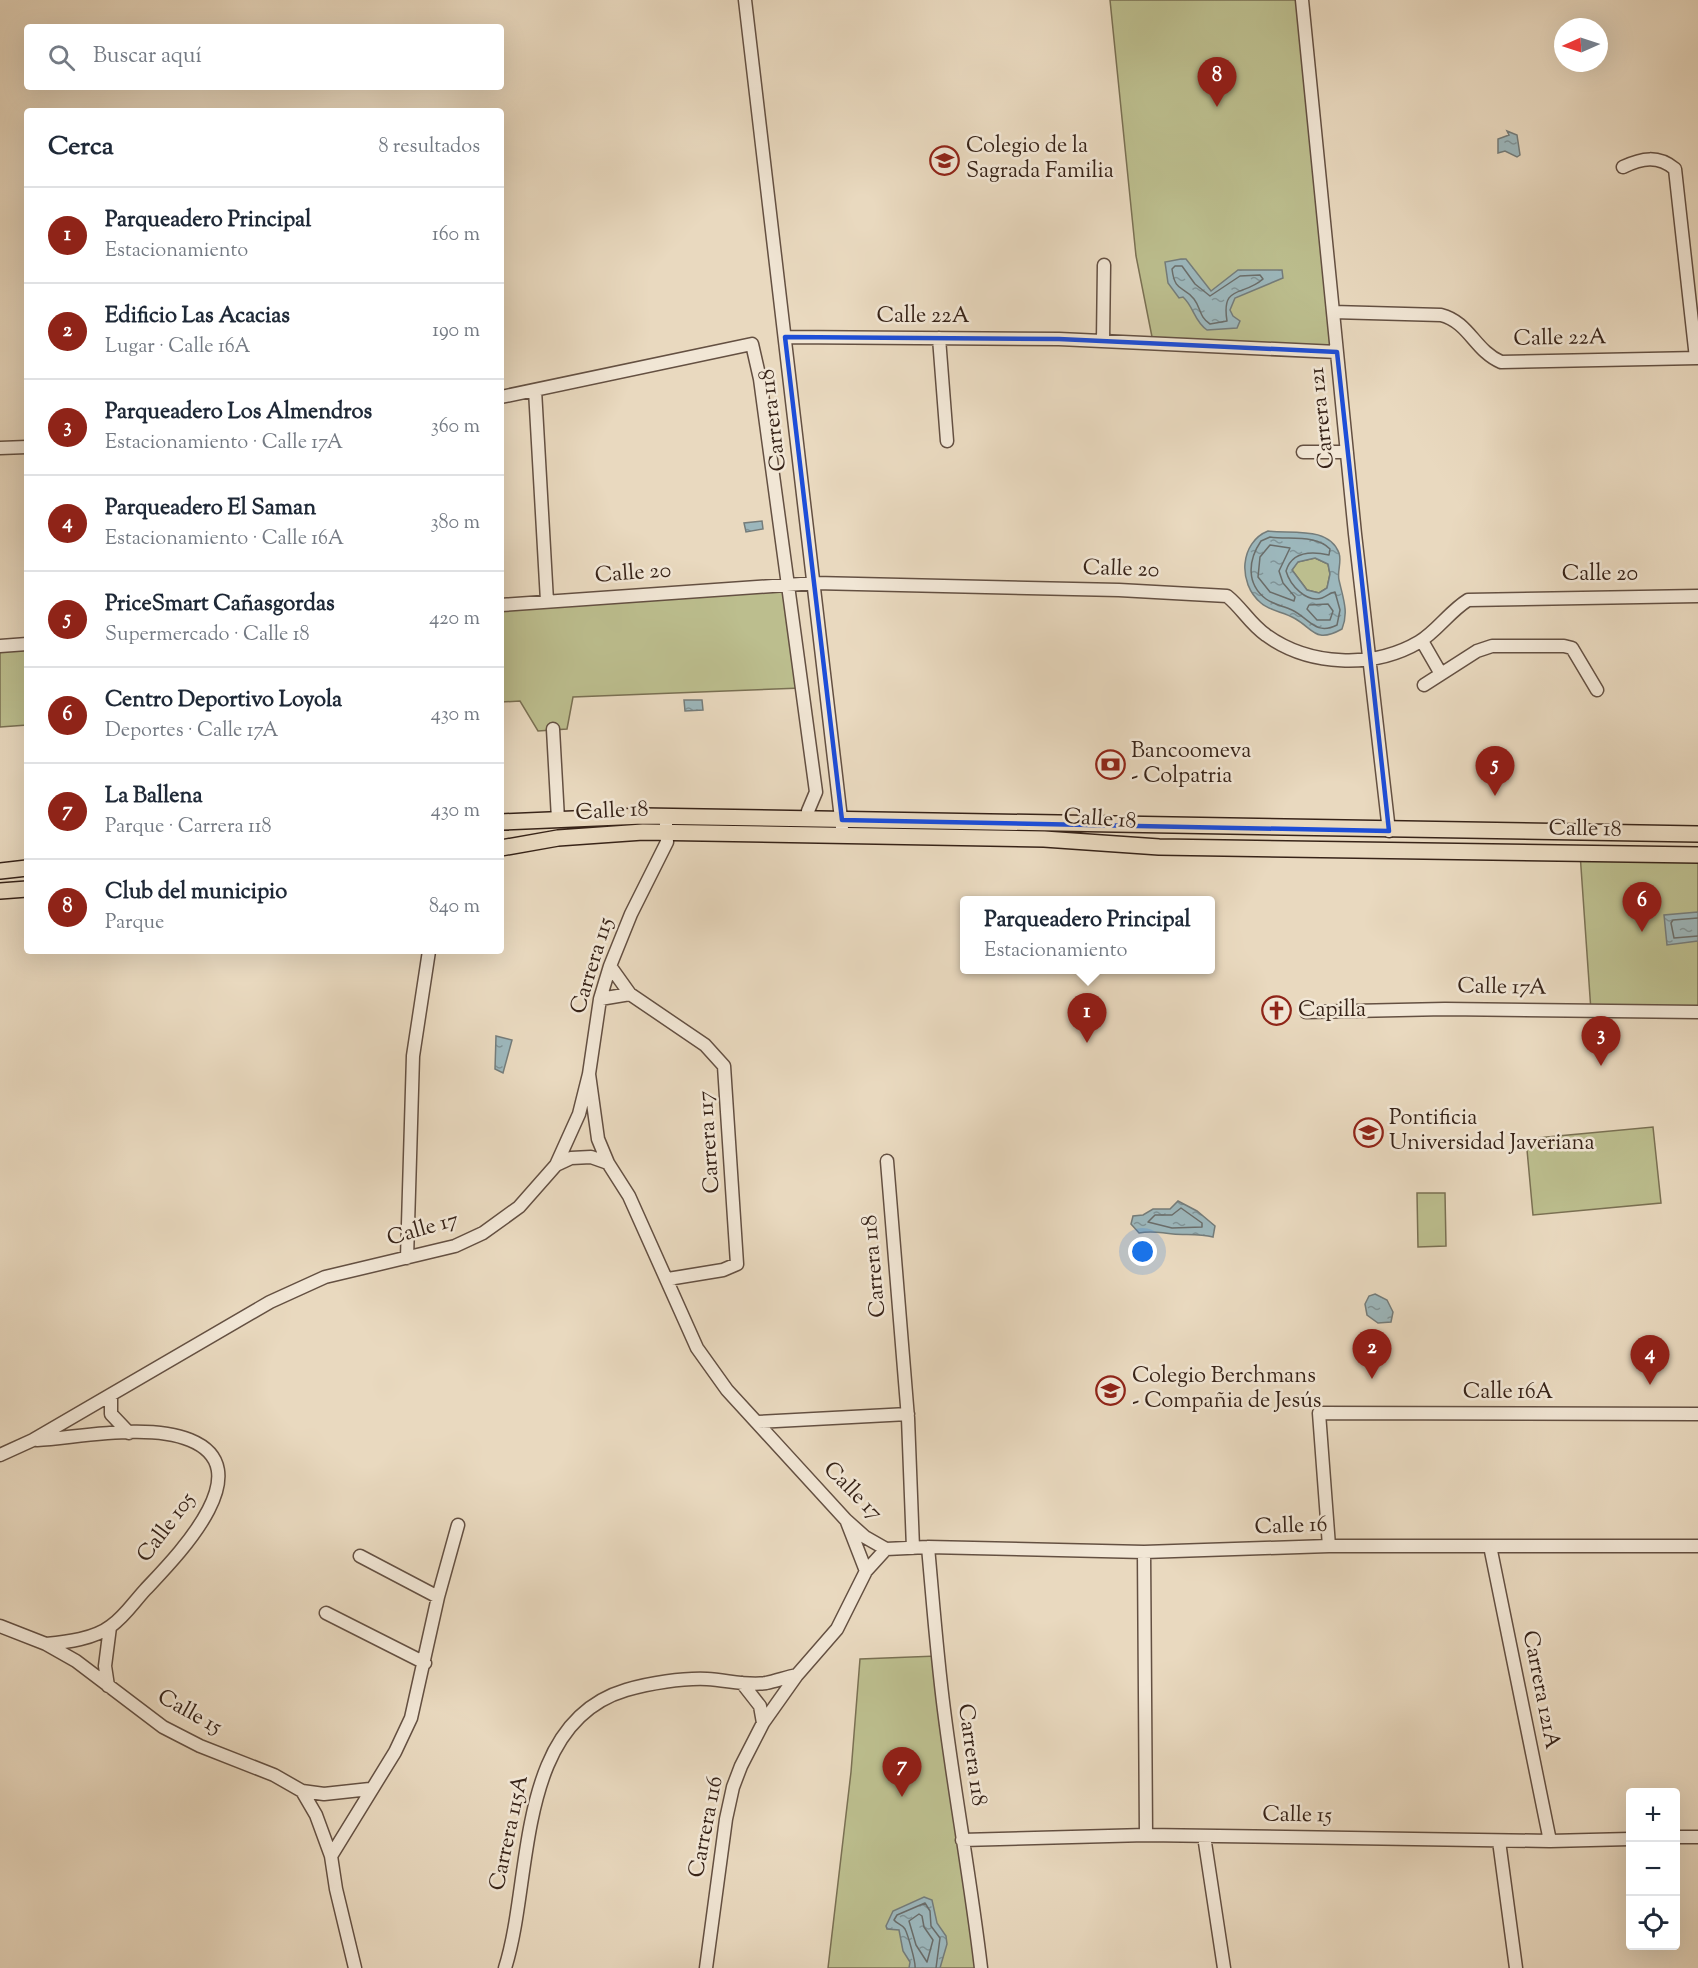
<!DOCTYPE html>
<html lang="es">
<meta charset="utf-8">
<style>
body{margin:0;font-family:"Sorts Mill Goudy",serif;background:#f6f6f7;color:#1f2937}
.controls{position:absolute;right:18px;bottom:18px;display:grid;overflow:hidden;border-radius:6px;box-shadow:0 6px 24px #0002}
.controls button{width:54px;height:54px;display:grid;place-items:center;padding:0;border:0;border-bottom:2px solid #e0e1e3;background:#fff;color:#1f2937;font:30px sans-serif}
.compass{position:absolute;left:1554px;top:18px;width:54px;height:54px;border-radius:50%;background:#fff;box-shadow:0 6px 24px #0002;rotate:267deg}
.you{position:absolute;left:1143px;top:1252px;width:21px;height:21px;margin:-15px;border:4px solid #fff;border-radius:50%;background:#1a73e8;box-shadow:0 0 0 9px #1a73e833}
.badge{display:grid;place-items:center;width:39px;height:39px;border-radius:50%;background:#8f2418;color:#fff;font-size:20px;font-weight:700}
.pin{position:absolute;translate:-50% -50px;filter:drop-shadow(0 2px 3px #0008)}
.pin::after{content:'';position:absolute;top:32px;width:21px;height:18px;background:inherit;clip-path:polygon(0 0,100% 0,50% 100%)}
.popup{position:absolute;left:960px;top:896px;width:255px;height:78px;box-sizing:border-box;display:grid;place-content:center;border-radius:6px;background:#fff;filter:drop-shadow(0 2px 4px #0005);font-size:20px;white-space:nowrap;color:#747a83}
.popup b{font-size:22px;color:#1f2937}
.popup::after{content:'';position:absolute;left:50%;top:100%;margin-left:-12px;border:12px solid transparent;border-top-color:#fff}
.list{margin:0;padding:0;list-style:none}
h2{display:flex;justify-content:space-between;align-items:center;height:78px;margin:0;padding:0 24px;font-size:26px}
h2 small{font-size:20px;font-weight:400;color:#747a83}
.list li{display:grid;grid-template-columns:39px 1fr auto;gap:18px;align-items:center;box-sizing:border-box;height:96px;padding:0 24px;border-top:2px solid #e0e1e3}
.list b{display:block;font-size:22px;white-space:nowrap}
.list p{margin:0;font-size:20px;white-space:nowrap;color:#747a83}
.list em{font-size:20px;font-style:normal;color:#747a83}
.icon{flex:none;width:33px;height:33px;fill:none;stroke:currentColor;stroke-width:2;stroke-linecap:round;stroke-linejoin:round}
.map{position:relative;flex:none;width:1698px;height:1968px;overflow:hidden}
.search{position:absolute;background:#fff;box-shadow:0 6px 24px #0002;left:24px;top:24px;width:480px;height:66px;display:flex;align-items:center;gap:15px;box-sizing:border-box;padding:0 21px;border-radius:6px;color:#747a83;font-size:22px}
.panel{position:absolute;background:#fff;box-shadow:0 6px 24px #0002;left:24px;top:108px;width:480px;height:846px;border-radius:6px}
.map>svg:first-child{display:block}
.green{fill:#bcbe8e;stroke:#7a7053;stroke-width:1.5}
.water{fill:url(#water-ripples);stroke:#747c7a;stroke-width:1.5;fill-rule:evenodd}
.lines{fill:none;stroke-linecap:round;stroke-linejoin:round}
.shore{stroke:#6a6d6a;stroke-width:1.5}
.minor-casing{stroke:#645042;stroke-width:15}
.major-casing{stroke:#372318;stroke-width:18}
.minor{stroke:#f1e6d5;stroke-width:12}
.major{stroke:#e9d9bf;stroke-width:15}
.marked{fill:none;stroke:#1d4ed8;stroke-width:4.5;stroke-linejoin:round}
.labels{text-anchor:middle;dominant-baseline:central;stroke-width:5;stroke-linejoin:round;paint-order:stroke}
.poi-label{font-size:22px;fill:#372318;stroke:#f1e6d5;text-anchor:start}
.street-label{font-size:22px;fill:#372318;stroke:#f1e6d5}
</style>
<div class="map">
<svg width="1698" height="1968" viewBox="0 0 1698 1968">
<defs>
<pattern id="water-ripples" width="26" height="14" patternUnits="userSpaceOnUse" patternTransform="scale(1.5)"><rect width="26" height="14" fill="#9cb7bc"/><path d="M2 4q2-2 4 0t4 0M15 11q2-2 4 0t4 0" fill="none" stroke="#809498"/></pattern>
</defs>
<rect width="100%" height="100%" fill="#e9d9bf"/>
<filter id="stains"><feTurbulence type="fractalNoise" baseFrequency=".00333" numOctaves="4"/><feColorMatrix values="0 0 0 0 .2 0 0 0 0 .09 0 0 0 0 .02 0 0 0 .5 -.17"/></filter>
<radialGradient id="worn" r=".72"><stop offset=".6" stop-color="#630" stop-opacity="0"/><stop offset="1" stop-color="#630" stop-opacity=".3"/></radialGradient>
<path class="green" d="M1110,0H1302L1337,352L1153,342L1136,256Z
M1315,558L1328,564L1330,574L1327,588L1319,593L1307,590L1292,570L1297,562Z
M788,585L801,688L573,697L567,729L538,731L520,701L501,702V605Z
M27,644V725L0,727V646Z
M1580,853L1698,855V1012L1591,1011Z
M1653,1127L1661,1203L1533,1215L1526,1139Z
M1417,1193H1445L1446,1246L1418,1247Z
M937,1656L981,1968H828L851,1772L860,1659Z"/>
<path class="water" d="M1507,131L1517,135L1520,155L1517,157L1505,151L1498,153V139L1509,135Z
M1181,259H1186L1211,291L1238,270H1282L1283,278L1235,298L1230,310L1233,316L1240,321L1237,328L1207,330C1194,321 1194,307 1183,297L1179,298L1168,283L1165,262Z
M762,521L763,529L746,532L744,523Z
M1268,531C1291,534 1329,526 1339,553C1342,562 1337,571 1339,580C1343,598 1349,612 1342,629C1315,644 1314,629 1294,618C1284,612 1270,611 1261,603C1237,583 1240,542 1268,531ZM1315,558L1328,564L1330,574L1327,588L1319,593L1307,590L1292,570L1298,562Z
M702,700L703,710L685,711L684,700Z
M1698,912V941L1667,945L1664,915Z
M496,1036L512,1040L503,1073L495,1069Z
M1178,1201L1197,1211L1215,1226L1213,1237C1200,1234 1187,1235 1173,1234C1160,1233 1153,1230 1139,1233L1131,1224L1133,1216L1143,1215L1153,1209H1170Z
M1375,1294L1387,1300L1393,1312L1391,1322L1378,1323L1367,1315L1365,1304L1369,1296Z
M924,1897L932,1900L937,1923L946,1936L947,1944L940,1968H909L910,1962L903,1951L899,1930L887,1929L886,1926L893,1911Z"/>
<g class="lines">
<path class="shore" d="M1175,266H1182L1195,284L1210,296L1240,276L1260,275L1263,279C1243,297 1221,284 1227,321L1210,324C1199,317 1201,308 1194,299C1183,285 1175,293 1172,269Z
M1270,537C1288,540 1316,534 1330,549L1329,555C1311,551 1292,551 1286,571C1290,585 1306,603 1322,598C1328,596 1329,593 1335,592L1340,610L1337,625C1315,636 1309,618 1292,610C1284,606 1274,605 1266,599C1246,584 1248,560 1261,541Z
M1270,545L1290,548L1279,571L1283,583L1295,597L1294,601L1270,592L1258,577L1260,557Z
M1328,604L1333,611L1330,620H1317L1307,609L1309,605Z
M1698,918L1673,920L1671,923L1674,938L1698,936
M1181,1208L1202,1223V1227L1172,1228L1148,1222L1155,1215H1172Z
M919,1914L922,1916L924,1927L933,1940L927,1962L916,1945L909,1921Z
M915,1968C916,1963 908,1935 905,1929C902,1924 897,1924 894,1920L897,1915L925,1903L930,1911L931,1926L940,1938L936,1968"/>
<defs>
<path id="minor" d="M745,0L842,827
M1302,0L1355,534L1389,831
M1623,167C1642,158 1658,155 1675,169L1696,358
M1333,312L1441,315C1469,322 1475,351 1501,362L1698,358
M785,337L1059,339L1337,352
M939,338L947,441
M1103,340L1104,265
M535,390L547,601
M501,397L752,344L760,379L816,792L808,811
M0,448L27,447
M1303,452H1347
M501,605L815,583L1119,590L1227,596C1242,608 1250,624 1266,635C1309,666 1373,669 1419,642C1437,631 1450,611 1468,600L1698,596
M1422,641L1441,674
M0,646L27,644
M1424,685L1477,651L1492,646H1564L1572,648L1597,690
M553,729L558,819
M610,966L630,994L705,1045L724,1066L737,1264L723,1270L668,1279
M600,999L630,994
M1306,1012L1445,1009L1698,1012
M589,1074L598,1139L608,1163L629,1196L697,1348L727,1390L846,1520L865,1537L886,1549
M887,1161L908,1418L913,1548
M556,1165L579,1114L589,1074L600,999L610,966L631,914L667,842L666,824
M407,1258L413,1056L429,951
M111,1395V1414L129,1433
M758,1422L908,1414
M37,1440C81,1437 149,1423 190,1440C264,1470 173,1560 145,1590C134,1602 124,1617 111,1626C94,1639 67,1642 46,1644
M0,1455L33,1440L270,1302L325,1277L455,1246L483,1233L519,1207L556,1165L571,1158L591,1157L608,1163
M847,1522L866,1571
M1329,1546L1319,1413L1698,1414
M1490,1546L1550,1841
M928,1547C933,1602 937,1656 944,1710C955,1797 971,1882 981,1968
M886,1549L928,1547L1144,1552L1329,1546H1698
M1144,1552L1146,1835
M360,1556L438,1597
M326,1613L425,1663
M0,1626L46,1644L76,1661L163,1727L200,1746L274,1775L302,1791L316,1815L331,1856L336,1889L355,1968
M742,1683L760,1706L763,1723
M108,1686L105,1666L110,1627
M302,1791L324,1794L370,1789
M1204,1836L1224,1968
M1676,1837H1698
M962,1840L1146,1835L1550,1841L1630,1839
M1499,1841L1516,1968
M331,1856L395,1752L411,1718L438,1597L458,1525
M505,1968C533,1881 514,1723 626,1690C650,1683 682,1678 707,1679C727,1680 746,1686 766,1683C776,1681 787,1677 797,1675
M706,1968L726,1819L733,1787L741,1766L763,1723L797,1675L837,1629L866,1571L886,1549"/>
<path id="major" d="M501,822L643,816L1698,834
M501,848L558,838L643,832L1044,839L1159,847L1698,855
M0,871L27,868
M0,891L27,889"/>
</defs>
<use href="#minor" class="minor-casing"/>
<use href="#major" class="major-casing"/>
<use href="#minor" class="minor"/>
<use href="#major" class="major"/>
</g>
<path class="marked" d="M785,337L1059,339L1337,352L1389,831L842,820Z"/>
<defs>
<symbol id="school-ring" viewBox="-11 -11 22 22"><circle r="9.5" fill="#f1e6d5" stroke="#8f2418" stroke-width="1.5"/><path d="M0-5L7-2L0 1L-7-2ZM-4 1L0 2.5L4 1V4Q0 6-4 4Z" fill="#8f2418"/></symbol>
<symbol id="bank-ring" viewBox="-11 -11 22 22"><circle r="9.5" fill="#f1e6d5" stroke="#8f2418" stroke-width="1.5"/><path d="M-6-4H6V4H-6ZM0-2.3a2.3 2.3 0 1 0 0 4.6a2.3 2.3 0 1 0 0-4.6Z" fill="#8f2418"/></symbol>
<symbol id="church-ring" viewBox="-11 -11 22 22"><circle r="9.5" fill="#f1e6d5" stroke="#8f2418" stroke-width="1.5"/><path d="M-1.2-6h2.4v3.5h3.3v2.4h-3.3V6h-2.4V-.1h-3.3v-2.4h3.3Z" fill="#8f2418"/></symbol>
<symbol id="university-ring" viewBox="-11 -11 22 22"><circle r="9.5" fill="#f1e6d5" stroke="#8f2418" stroke-width="1.5"/><path d="M0-5L7-2L0 1L-7-2ZM-4 1L0 2.5L4 1V4Q0 6-4 4Z" fill="#8f2418"/></symbol>
</defs>
<g fill-rule="evenodd">
<use href="#school-ring" x="928" y="144" width="33" height="33"/>
<use href="#bank-ring" x="1094" y="748" width="33" height="33"/>
<use href="#church-ring" x="1260" y="994" width="33" height="33"/>
<use href="#university-ring" x="1352" y="1116" width="33" height="33"/>
<use href="#school-ring" x="1094" y="1374" width="33" height="33"/>
</g>
<g class="labels">
<g class="poi-label">
<text x="966" y="147">Colegio de la<tspan x="966" dy="25">Sagrada Familia</tspan></text>
<text x="1131" y="752">Bancoomeva<tspan x="1131" dy="25">- Colpatria</tspan></text>
<text x="1298" y="1011">Capilla</text>
<text x="1389" y="1119">Pontificia<tspan x="1389" dy="25">Universidad Javeriana</tspan></text>
<text x="1132" y="1377">Colegio Berchmans<tspan x="1132" dy="25">- Compañia de Jesús</tspan></text>
</g>
<g class="street-label">
<text x="923" y="317">Calle 22A</text>
<text transform="translate(1560 339) rotate(-1)">Calle 22A</text>
<text transform="translate(1323 418) rotate(-96)">Carrera 121</text>
<text transform="translate(774 420) rotate(-97)">Carrera 118</text>
<text transform="translate(1121 570) rotate(2)">Calle 20</text>
<text transform="translate(633 574) rotate(-4)">Calle 20</text>
<text x="1600" y="575">Calle 20</text>
<text transform="translate(612 812) rotate(-3)">Calle 18</text>
<text transform="translate(1100 820) rotate(4)">Calle 18</text>
<text transform="translate(1585 830) rotate(1)">Calle 18</text>
<text transform="translate(593 966) rotate(-73)">Carrera 115</text>
<text transform="translate(1502 988) rotate(1)">Calle 17A</text>
<text transform="translate(710 1142) rotate(-94)">Carrera 117</text>
<text transform="translate(423 1230) rotate(-16)">Calle 17</text>
<text transform="translate(875 1266) rotate(-95)">Carrera 118</text>
<text x="1508" y="1393">Calle 16A</text>
<text transform="translate(852 1492) rotate(45)">Calle 17</text>
<text transform="translate(1291 1527) rotate(-2)">Calle 16</text>
<text transform="translate(167 1528) rotate(-53)">Calle 105</text>
<text transform="translate(1540 1690) rotate(79)">Carrera 121A</text>
<text transform="translate(189 1713) rotate(29)">Calle 15</text>
<text transform="translate(971 1755) rotate(82)">Carrera 118</text>
<text transform="translate(1297 1816) rotate(1)">Calle 15</text>
<text transform="translate(707 1827) rotate(-79)">Carrera 116</text>
<text transform="translate(510 1833) rotate(-78)">Carrera 115A</text>
</g>
</g>
<rect width="100%" height="100%" filter="url(#stains)"/>
<rect width="100%" height="100%" fill="url(#worn)"/>
</svg>
<div class="controls">
<button>+</button>
<button>−</button>
<button><svg class="icon" aria-label="locate" viewBox="0 0 24 24"><circle cx="12" cy="12" r="6"/><path d="M12 2v4M12 18v4M2 12h4M18 12h4"/></svg></button>
</div>
<svg class="compass" viewBox="-18 -18 36 36"><path d="M0-13l5 13h-10z" fill="#e53935"/><path d="M0 13l5-13h-10z" fill="#747a83"/></svg>
<div class="you"></div>
<div class="pin badge" style="left:1087px;top:1043px">1</div>
<div class="popup"><b>Parqueadero Principal</b>Estacionamiento</div>
<div class="pin badge" style="left:1372px;top:1379px">2</div>
<div class="pin badge" style="left:1601px;top:1066px">3</div>
<div class="pin badge" style="left:1650px;top:1385px">4</div>
<div class="pin badge" style="left:1495px;top:796px">5</div>
<div class="pin badge" style="left:1642px;top:932px">6</div>
<div class="pin badge" style="left:902px;top:1797px">7</div>
<div class="pin badge" style="left:1217px;top:107px">8</div>
<div class="search"><svg class="icon" aria-label="search" viewBox="0 0 24 24"><circle cx="10" cy="10" r="6"/><path d="M15 15l6 6"/></svg>Buscar aquí</div>
<section class="panel">
<h2>Cerca<small>8 resultados</small></h2>
<ul class="list">
<li><span class="badge">1</span><div><b>Parqueadero Principal</b><p>Estacionamiento</p></div><em>160 m</em></li>
<li><span class="badge">2</span><div><b>Edificio Las Acacias</b><p>Lugar · Calle 16A</p></div><em>190 m</em></li>
<li><span class="badge">3</span><div><b>Parqueadero Los Almendros</b><p>Estacionamiento · Calle 17A</p></div><em>360 m</em></li>
<li><span class="badge">4</span><div><b>Parqueadero El Saman</b><p>Estacionamiento · Calle 16A</p></div><em>380 m</em></li>
<li><span class="badge">5</span><div><b>PriceSmart Cañasgordas</b><p>Supermercado · Calle 18</p></div><em>420 m</em></li>
<li><span class="badge">6</span><div><b>Centro Deportivo Loyola</b><p>Deportes · Calle 17A</p></div><em>430 m</em></li>
<li><span class="badge">7</span><div><b>La Ballena</b><p>Parque · Carrera 118</p></div><em>430 m</em></li>
<li><span class="badge">8</span><div><b>Club del municipio</b><p>Parque</p></div><em>840 m</em></li>
</ul>
</section>
</div>
